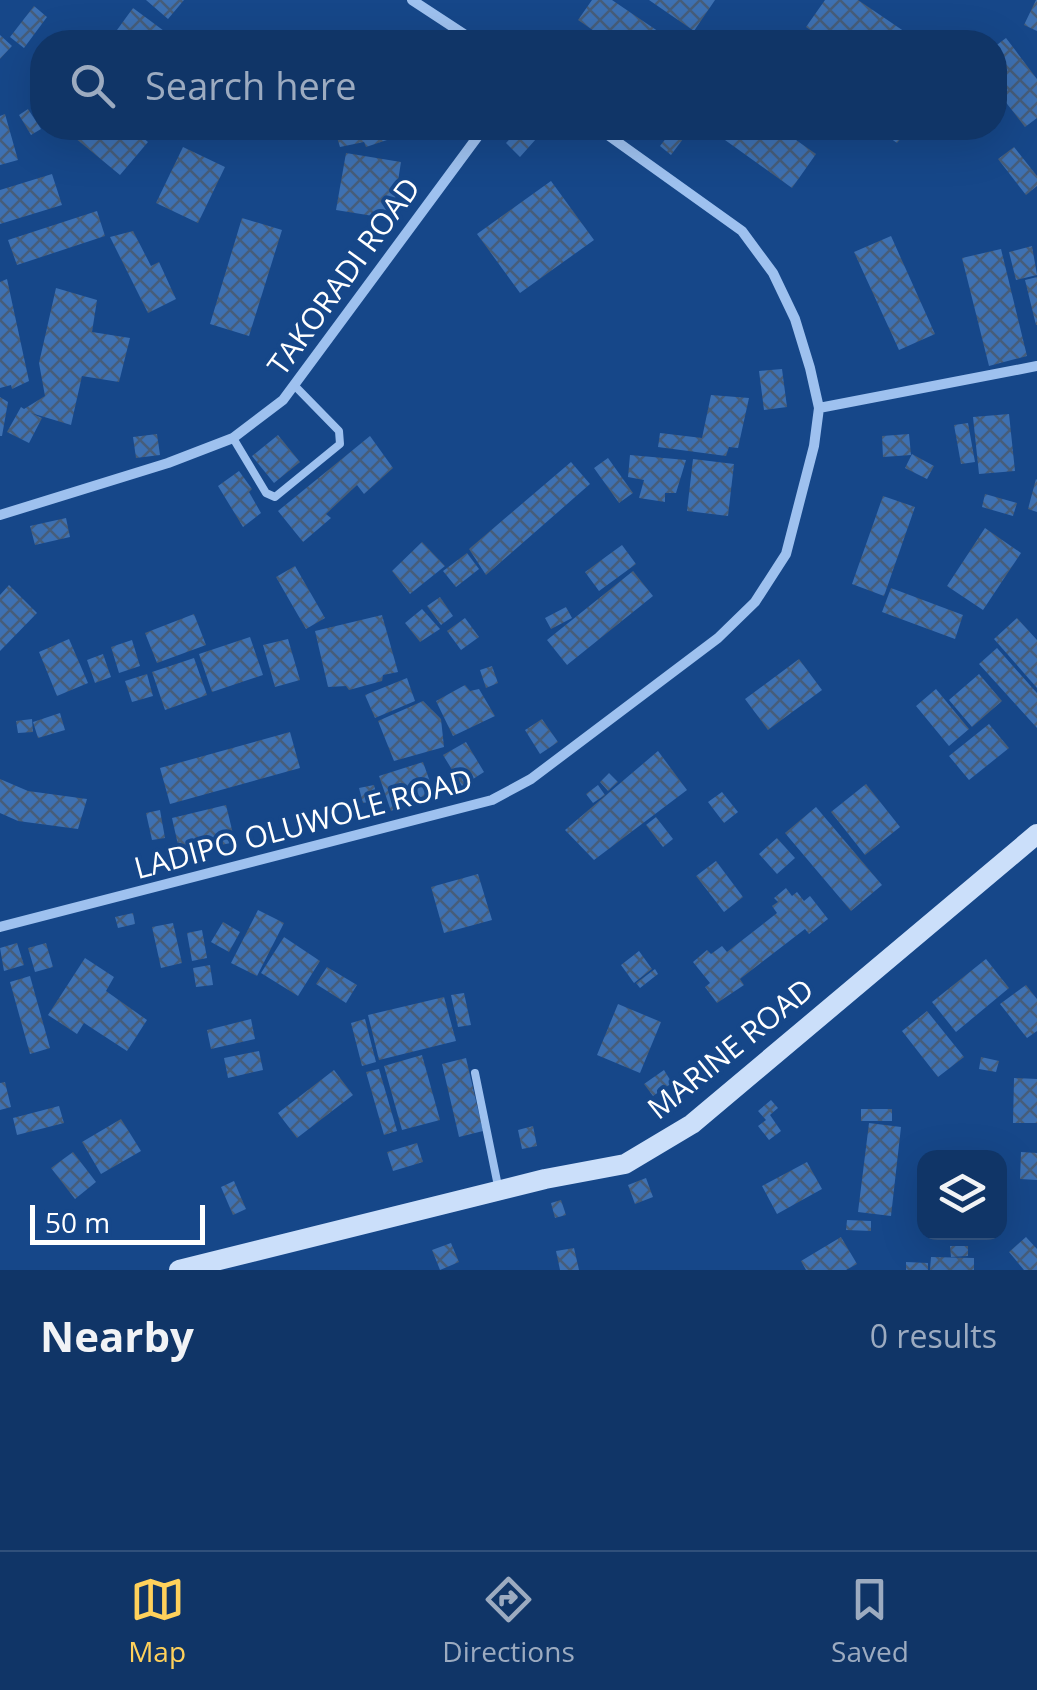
<!DOCTYPE html>
<style>
body{margin:0;font-family:"Open Sans",sans-serif;background:#193d6d;color:#f1f3f6}
.controls{position:absolute;right:30px;bottom:30px;display:grid;overflow:hidden;border-radius:20px;box-shadow:0 10px 40px #0002}
.controls button{width:90px;height:90px;display:grid;place-items:center;padding:0;border:0;border-bottom:2px solid #30507b;background:#103567;color:#f1f3f6;font:50px sans-serif}
.scale{position:absolute;left:30px;bottom:25px;width:175px;box-sizing:border-box;padding-left:10px;border:5px solid #fff;border-top:0;font-size:28px;line-height:35px;white-space:nowrap;color:#fff;-webkit-text-stroke:8px #164789;paint-order:stroke}
.list{margin:0;padding:0;list-style:none}
h2{display:flex;justify-content:space-between;align-items:center;height:130px;margin:0;padding:0 40px;font-size:42px}
h2 small{font-size:32px;font-weight:400;color:#9cabc0}
.icon{flex:none;width:55px;height:55px;fill:none;stroke:currentColor;stroke-width:2;stroke-linecap:round;stroke-linejoin:round}
.map{position:relative;flex:none;width:1037px;height:1270px;overflow:hidden}
.search{position:absolute;background:#103567;box-shadow:0 10px 40px #0002;left:30px;right:30px;top:30px;height:110px;display:flex;align-items:center;gap:25px;box-sizing:border-box;padding:0 35px;border-radius:40px;color:#9cabc0;font-size:38px}
.sheet{height:280px;background:#103567}
nav{display:flex;justify-content:space-around;align-items:center;box-sizing:border-box;height:140px;border-top:2px solid #30507b;background:#103567;font-size:28px;color:#9cabc0}
nav a{display:grid;justify-items:center;gap:5px}
nav .on{color:#ffd15b}
.map>svg:first-child{display:block}
.building{fill:url(#building-cross-hatch)}
.lines{fill:none;stroke-linecap:round;stroke-linejoin:round}
.lane{stroke:#9ec1ef;stroke-width:8}
.street{stroke:#9ec1ef;stroke-width:10}
.secondary{stroke:#cbdffa;stroke-width:20}
.labels{text-anchor:middle;dominant-baseline:central;stroke-width:8;stroke-linejoin:round;paint-order:stroke}
.street-label{font-size:30px;fill:#fff;stroke:#164789}
</style>
<div class="map">
<svg width="1037" height="1270" viewBox="0 0 1037 1270">
<defs>
<pattern id="building-cross-hatch" width="8" height="8" patternUnits="userSpaceOnUse" patternTransform="scale(2.5)"><rect width="8" height="8" fill="#3e71b2"/><path d="M0 0l8 8M0 8l8-8" fill="none" stroke="#465d7a"/></pattern>
</defs>
<rect width="100%" height="100%" fill="#164789"/>
<path class="building" d="M146,0H184L168,19Z
M592,0H612L674,42H610L578,20Z
M649,0H715L694,31Z
M825,0H858L911,36L906,42H828L806,27Z
M1036,0H1037V31L1024,25Z
M34,6L47,17L24,48L10,37Z
M133,8L179,42H134L117,30Z
M0,35L12,46L0,59Z
M1006,38L1037,79V118L1025,127L994,87V47Z
M28,109L41,129L31,135L19,115Z
M5,114L18,160L0,165V116Z
M63,128H131L148,142L120,175Z
M334,128H386L387,140L366,147L364,142L340,147Z
M520,128L536,139L520,157L506,143Z
M646,128H668L661,138Z
M674,128L686,135L671,155L660,146Z
M723,128H779L816,154L792,188L718,135Z
M876,128H910L897,143Z
M183,147L225,167L198,223L156,203Z
M1014,147L1037,176V186L1026,195L998,159Z
M346,153L401,162L392,219L336,210Z
M52,174L62,205L0,224V190Z
M551,181L594,240L520,293L477,234Z
M97,211L105,236L17,265L8,240Z
M242,218L282,230L249,336L210,324Z
M133,231L151,266L159,262L176,299L148,313L110,237Z
M891,236L935,334L899,350L854,252Z
M1032,246L1037,275L1016,280L1009,252Z
M1001,249L1027,356L989,366L962,258Z
M1037,277V325H1036L1025,280Z
M7,279L29,381L12,389L11,385L0,388V282Z
M56,288L97,300L92,332L130,338L119,382L82,376L71,425L31,413L42,418L29,443L7,432L21,407L24,409L45,396L39,363Z
M782,369L787,407L764,410L759,371Z
M711,395L749,398L738,448L729,447L726,456L658,447L660,433L702,438Z
M0,397L8,402L2,436H0Z
M1009,414L1015,471L979,474L973,417Z
M968,423L975,462L961,464L954,425Z
M157,434L160,455L136,458L133,437Z
M909,434L911,455L883,457L882,436Z
M278,435L300,462L274,483L252,456Z
M370,436L393,468L364,494L357,485L326,514L331,518L303,542L278,511Z
M912,454L934,466L927,479L905,468Z
M630,455L686,460L676,493H665V502L639,498L644,480L628,477Z
M608,458L633,493L619,503L594,468Z
M693,459L734,464L728,516L687,511Z
M571,462L590,484L486,575L469,549Z
M239,471L252,489L249,492L261,513L243,527L218,486Z
M1036,479L1037,480V512L1028,509Z
M985,494L1017,503L1013,516L982,507Z
M883,496L915,507L884,596L852,584Z
M66,518L70,537L35,545L30,526Z
M985,528L1021,553L983,610L947,586Z
M422,542L445,566L410,594L392,571Z
M622,545L636,564L599,591L585,572Z
M467,553L479,569L456,587L443,571Z
M295,566L325,618L306,629L276,577Z
M633,571L653,596L567,665L547,640Z
M9,585L37,613L0,651V595Z
M891,588L963,615L955,639L882,612Z
M440,597L453,616L441,625L427,606Z
M566,607L572,618L551,629L545,618Z
M422,609L440,629L420,642L405,623Z
M194,614L206,645L157,663L145,633Z
M382,615L398,672L383,675L382,681L349,690L346,686L328,687L315,631Z
M465,618L479,637L461,650L447,631Z
M1017,618L1037,640V688L994,639Z
M250,637L263,675L212,692L199,654Z
M69,639L88,683L57,696L39,652Z
M288,639L300,680L275,687L263,645Z
M132,640L140,666L119,673L111,647Z
M997,648L1037,693V728L979,664Z
M103,654L111,677L95,683L87,660Z
M194,658L207,695L165,710L152,672Z
M799,659L822,690L768,730L745,699Z
M492,666L498,683L486,688L480,670Z
M147,674L153,696L132,702L125,681Z
M979,674L1002,701L972,727L949,700Z
M407,678L415,701L375,718L365,695Z
M465,685L470,691L479,689L495,716L453,736L436,701Z
M936,689L969,729L949,746L916,706Z
M423,701L441,719L444,747L394,761L378,721Z
M60,713L65,730L38,738L33,722Z
M32,719L33,732L18,733L16,721Z
M542,719L558,742L540,754L525,730Z
M989,724L1009,748L969,780L949,756Z
M290,732L300,768L170,804L160,768Z
M466,742L484,772L462,786L443,755Z
M658,751L687,790L594,860L565,830Z
M423,762L435,796L391,811L379,776Z
M609,773L618,782L608,791L600,782Z
M0,779L28,791L87,799L78,829L18,821L0,813Z
M866,784L900,827L865,855L831,812Z
M374,785L378,800L363,803L359,788Z
M598,785L605,795L593,803L586,794Z
M722,792L738,812L724,823L708,802Z
M226,805L235,842L180,854L172,818Z
M816,807L882,885L851,911L785,833Z
M160,810L165,838L152,840L146,813Z
M656,817L673,839L663,847L646,825Z
M777,838L795,858L777,874L759,854Z
M716,861L743,897L724,912L696,876Z
M478,874L492,920L444,933L431,887Z
M786,888L792,896L797,892L804,901L810,896L828,919L809,934L805,929L740,979L744,985L717,1003L705,987L710,983L693,962L707,950L711,954L722,946L727,952L777,913L772,906L778,902L774,898Z
M258,910L284,923L257,976L231,963Z
M133,913L135,924L118,928L115,917Z
M223,922L240,932L229,952L211,942Z
M173,923L182,963L161,968L152,927Z
M202,930L207,958L192,961L187,933Z
M284,937L320,961L298,996L261,973Z
M17,943L24,965L4,971L0,948Z
M46,943L53,967L35,972L28,948Z
M639,951L652,969L634,983L621,965Z
M85,958L114,977L106,991L147,1020L127,1051L84,1023L77,1034L48,1015Z
M986,959L1009,988L956,1032L932,1002Z
M210,965L213,985L196,987L193,968Z
M327,967L357,985L346,1003L316,984Z
M655,969L658,974L640,988L636,983Z
M30,976L50,1048L30,1054L10,982Z
M1026,985L1037,999V1031L1027,1038L1000,1004Z
M464,993L471,1025L458,1027L451,995Z
M444,997L456,1041L379,1060L368,1015Z
M618,1004L661,1022L640,1073L597,1055Z
M927,1011L964,1057L938,1077L902,1031Z
M251,1019L255,1039L211,1049L207,1030Z
M365,1019L376,1062L362,1066L351,1023Z
M259,1051L263,1070L228,1078L224,1058Z
M422,1055L440,1120L402,1130L384,1066Z
M981,1057L999,1061L996,1072L979,1069Z
M466,1058L483,1131L459,1137L442,1064Z
M379,1069L397,1131L384,1135L366,1072Z
M334,1070L353,1095L297,1138L278,1113Z
M664,1070L672,1083L653,1096L644,1084Z
M1014,1078L1037,1079V1123H1013Z
M5,1082L11,1107L0,1110V1083Z
M771,1100L778,1108L770,1115L781,1131L769,1140L758,1126L766,1120L758,1111Z
M59,1106L64,1123L17,1135L13,1118Z
M861,1109H892V1121H861Z
M121,1119L141,1151L101,1174L82,1142Z
M869,1123L901,1127L891,1216L858,1212Z
M533,1126L537,1146L522,1149L518,1130Z
M417,1143L423,1162L393,1171L387,1152Z
M73,1152L96,1182L75,1199L51,1168Z
M1021,1152L1037,1153V1180L1020,1179Z
M807,1162L822,1189L777,1214L762,1186Z
M646,1178L653,1197L635,1204L628,1185Z
M234,1181L246,1209L233,1215L221,1187Z
M561,1200L566,1215L555,1218L551,1203Z
M847,1220L871,1221V1231L846,1230Z
M841,1237L857,1264L846,1270H806L801,1261Z
M1026,1237L1037,1249V1270H1024L1009,1252Z
M451,1243L459,1262L440,1270L432,1250Z
M950,1246H968V1256L951,1257Z
M574,1248L579,1270H560L556,1251Z
M931,1257L974,1258V1270H930Z
M906,1262L928,1263V1270H906Z"/>
<g class="lines">
<path class="lane" d="M233,438L266,493L275,497L340,444L339,431L294,385
M475,1073L498,1186"/>
<path class="street" d="M412,0L476,42
M819,408L1037,366
M0,515L168,463L233,438L283,400L484,128
M0,927L492,800L531,779L718,638L755,602L786,554L814,446L819,408L810,368L795,319L773,273L742,231L598,128"/>
<path class="secondary" d="M179,1270L545,1179L625,1164L692,1124L1037,834"/>
</g>
<g class="labels">
<g class="street-label">
<text transform="translate(343 276) rotate(-54)">TAKORADI ROAD</text>
<text transform="translate(303 823) rotate(-15)">LADIPO OLUWOLE ROAD</text>
<text transform="translate(730 1048) rotate(-39)">MARINE ROAD</text>
</g>
</g>
</svg>
<div class="controls">
<button><svg class="icon" aria-label="layers" viewBox="0 0 24 24"><path d="M12 4l9 5-9 5-9-5zM3 14l9 5 9-5"/></svg></button>
</div>
<div class="scale">50 m</div>
<div class="search"><svg class="icon" aria-label="search" viewBox="0 0 24 24"><circle cx="10" cy="10" r="6"/><path d="M15 15l6 6"/></svg>Search here</div>
</div>
<section class="sheet">
<h2>Nearby<small>0 results</small></h2>
<ul class="list">
</ul>
</section>
<nav>
<a class="on"><svg class="icon" aria-label="map" viewBox="0 0 24 24"><path d="M3 6l6-2 6 2 6-2v14l-6 2-6-2-6 2zM9 4v14M15 6v14"/></svg>Map</a>
<a><svg class="icon" aria-label="directions" viewBox="0 0 24 24"><path d="M12 3l9 9-9 9-9-9zM9 14v-3h6M13 9l2 2-2 2"/></svg>Directions</a>
<a><svg class="icon" aria-label="saved" viewBox="0 0 24 24"><path d="M7 4h10v16l-5-4-5 4z"/></svg>Saved</a>
</nav>
